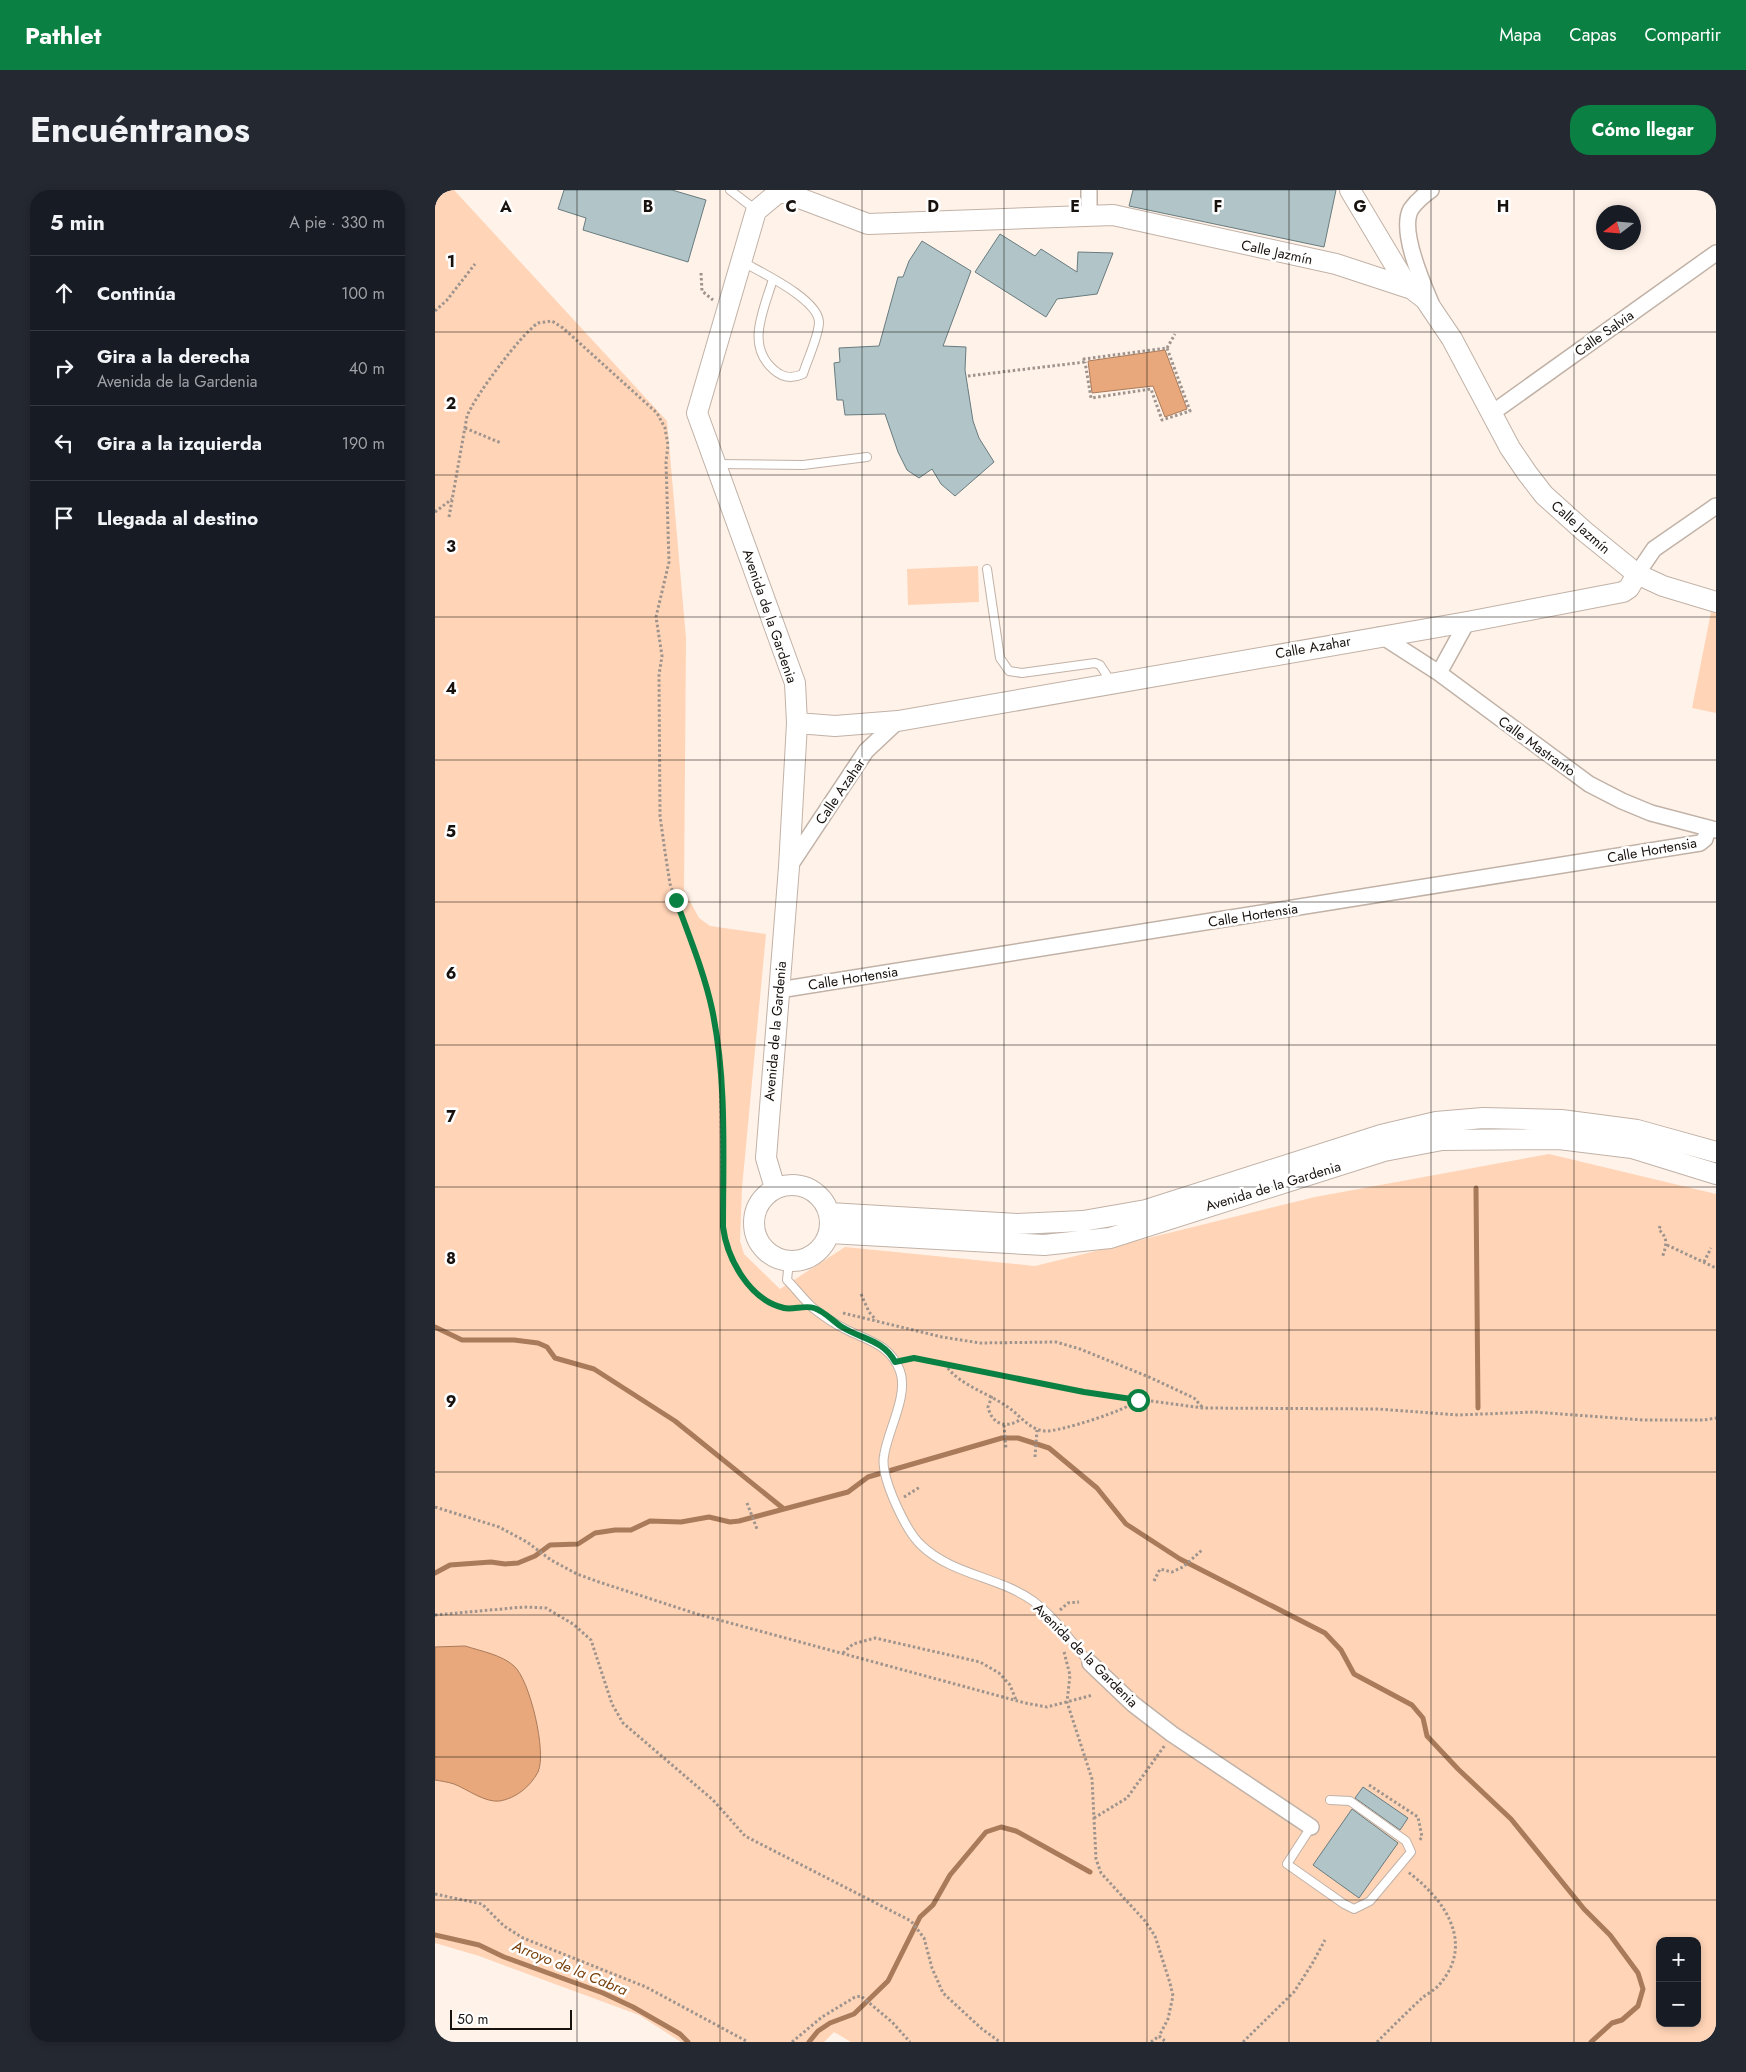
<!DOCTYPE html>
<html lang="es">
<meta charset="utf-8">
<style>
body{margin:0;font-family:Jost,sans-serif;background:#242831;color:#f1f3f6}
.controls{position:absolute;right:15px;bottom:15px;display:grid;overflow:hidden;border-radius:10px;box-shadow:0 2px 8px #0003}
.controls button{width:45px;height:45px;display:grid;place-items:center;padding:0;border:0;border-bottom:1px solid #363941;background:#171b24;color:#f1f3f6;font:25px sans-serif}
.compass{position:absolute;left:1161px;top:15px;width:45px;height:45px;border-radius:50%;background:#171b24;box-shadow:0 2px 8px #0003;rotate:254deg}
.scale{position:absolute;left:15px;bottom:12px;width:122px;box-sizing:border-box;padding-left:5px;border:2px solid #18120f;border-top:0;font-size:14px;line-height:18px;white-space:nowrap;color:#18120f;-webkit-text-stroke:4px #fff;paint-order:stroke}
.stop{position:absolute;width:15px;height:15px;margin:-11px;border:4px solid #0b8043;border-radius:50%;background:#fff}
.stop.end{background:#0b8043;border-color:#fff;box-shadow:0 1px 5px #0008}
.list{margin:0;padding:0;list-style:none}
h2{display:flex;justify-content:space-between;align-items:center;height:65px;margin:0;padding:0 20px;font-size:21px}
h2 small{font-size:16px;font-weight:400;color:#9ea1a6}
.list li{display:grid;grid-template-columns:32px 1fr auto;gap:15px;align-items:center;box-sizing:border-box;height:75px;padding:0 20px;border-top:1px solid #363941}
.list b{display:block;font-size:19px;white-space:nowrap}
.list p{margin:0;font-size:16px;white-space:nowrap;color:#9ea1a6}
.list em{font-size:16px;font-style:normal;color:#9ea1a6}
.icon{flex:none;width:28px;height:28px;fill:none;stroke:currentColor;stroke-width:2;stroke-linecap:round;stroke-linejoin:round}
.map{position:relative;flex:none;width:1281px;height:1852px;overflow:hidden;border-radius:20px}
header{display:flex;align-items:center;gap:30px;box-sizing:border-box;height:70px;padding:0 25px;background:#0b8043;color:#fff}
header strong{font-size:24px}
nav{display:flex;gap:28px;margin-inline-start:auto;font-size:18px}
.intro{display:flex;align-items:center;justify-content:space-between;box-sizing:border-box;height:120px;padding:0 30px}
h1{margin:0;font-size:35px}
.button{padding:12px 22px;border-radius:20px;background:#0b8043;color:#fff;font-size:18px;font-weight:700}
main{display:flex;gap:30px;padding:0 30px}
aside{flex:1;background:#171b24;border-radius:20px;box-shadow:0 2px 8px #0003}
.map>svg:first-child{display:block}
.green{fill:#ffd4b7;fill-rule:evenodd}
.water{fill:#e8a87c;stroke:#aa7b5b}
.lines{fill:none;stroke-linecap:round;stroke-linejoin:round}
.stream{stroke:#aa7b5b;stroke-width:5}
.building{fill:#b1c5c9;stroke:#687b7e}
.lane-casing{stroke:#c1b2a7;stroke-width:10}
.street-casing{stroke:#c1b2a7;stroke-width:18}
.secondary-casing{stroke:#c1b2a7;stroke-width:22}
.path{stroke:#9e948d;stroke-width:3;stroke-dasharray:2.5 2.5;stroke-linecap:butt}
.lane{stroke:#fff;stroke-width:8}
.street{stroke:#fff;stroke-width:15}
.secondary{stroke:#fff;stroke-width:20}
.route{stroke:#0b8043;stroke-width:6}
.grid{fill:none;stroke:#18120f;stroke-width:1;stroke-opacity:0.55}
.labels{text-anchor:middle;dominant-baseline:central;stroke-width:5;stroke-linejoin:round;paint-order:stroke}
.street-label{font-size:14px;fill:#18120f;stroke:#fff}
.water-label{font-size:15px;font-style:italic;fill:#783e08;stroke:#fff}
.grid-label{font-size:16px;text-anchor:middle;font-weight:bold;fill:#18120f;stroke:#fff;stroke-width:5;stroke-linejoin:round;paint-order:stroke}
</style>
<header>
<strong>Pathlet</strong>
<nav><a>Mapa</a><a>Capas</a><a>Compartir</a></nav>
</header>
<div class="intro"><h1>Encuéntranos</h1><a class="button">Cómo llegar</a></div>
<main>
<aside>
<h2>5 min<small>A pie · 330 m</small></h2>
<ul class="list">
<li><svg class="icon" aria-label="ahead" viewBox="0 0 24 24"><path d="M12 20V5M6 11l6-6 6 6"/></svg><div><b>Continúa</b></div><em>100 m</em></li>
<li><svg class="icon" aria-label="right" viewBox="0 0 24 24"><path d="M7 20v-9h11M14 6l5 5-5 5"/></svg><div><b>Gira a la derecha</b><p>Avenida de la Gardenia</p></div><em>40 m</em></li>
<li><svg class="icon" aria-label="left" viewBox="0 0 24 24"><path d="M17 20v-9H6M10 6l-5 5 5 5"/></svg><div><b>Gira a la izquierda</b></div><em>190 m</em></li>
<li><svg class="icon" aria-label="arrive" viewBox="0 0 24 24"><path d="M6 21V4h12l-3 4 3 4H6"/></svg><div><b>Llegada al destino</b></div></li>
</ul>
</aside>
<div class="map">
<svg width="1281" height="1852" viewBox="0 0 1281 1852">
<rect width="100%" height="100%" fill="#fff2e9"/>
<path class="green" d="M0,0H19L232,231L251,448L249,700L264,728L275,736L331,744L307,998L305,1051L309,1064L345,1099L410,1057L600,1076L880,1007L1114,964L1281,1004V1852H416L399,1842L389,1852H246L204,1825L44,1766L0,1753ZM1225,1751H1262V1833H1225Z
M543,376L544,412L473,415L472,379Z
M1276,422L1281,423V523L1257,518Z"/>
<path class="water" d="M730,160L752,219L730,227L718,196L657,203L653,171Z
M30,1456C46,1461 67,1465 79,1476C95,1490 112,1563 103,1582C95,1597 81,1608 65,1611C50,1613 32,1599 19,1594C13,1592 6,1591 0,1590V1457Z"/>
<g class="lines">
<path class="stream" d="M1041,998L1043,1218
M0,1137L27,1150H79L103,1153L112,1157L120,1168L159,1179L240,1231L349,1319
M0,1383L15,1375L56,1372L70,1374L83,1373L100,1366L115,1355L143,1354L160,1343L180,1340H196L215,1331L246,1332L274,1327L295,1332L304,1331L413,1302L433,1287L567,1248H583L614,1258L662,1298L691,1334L745,1369L890,1443L906,1460L919,1484L977,1515L988,1528L992,1546L1023,1579L1076,1629L1149,1719L1175,1745L1203,1783L1208,1799L1203,1816L1187,1830L1177,1833L1156,1852
M0,1745L44,1755L69,1767L168,1803L198,1817L245,1844L253,1852
M374,1852L383,1841L395,1833L419,1824L453,1791L485,1727L498,1715L515,1685L551,1642L566,1637L581,1641L655,1682"/>
</g>
<path class="building" d="M129,0H237L271,10L253,72L148,40L151,28L123,19Z
M698,0H901L889,57L694,16Z
M565,44L600,66L606,59L642,82L643,62L678,63L662,104L622,109L611,127L540,82Z
M487,51L536,81L508,156L531,157L530,180L538,231L544,248L559,272L520,306L506,294L497,279L484,288L472,280L463,262L450,224L410,225L408,210H402L399,173L405,172L404,158L444,156L463,87H468L474,71Z
M928,1597L973,1628L965,1640L920,1608Z
M917,1619L963,1653L924,1708L878,1675Z"/>
<g class="lines">
<defs>
<path id="lane" d="M295,0L321,20
M308,72C327,83 383,109 384,132C384,146 372,170 368,184C357,189 348,188 339,180C310,155 329,120 338,89
M281,274L368,275L432,267
M552,379L565,468L574,481L587,483L660,473L665,475L677,493
M354,1071L352,1090C361,1099 369,1110 378,1118C387,1125 400,1134 410,1139C433,1151 455,1154 465,1181C474,1205 452,1242 449,1266C445,1287 471,1341 486,1355C517,1385 565,1387 598,1411C621,1428 636,1452 655,1473
M876,1637L852,1674L909,1714L919,1719L935,1711L976,1662L971,1651L915,1611L895,1610"/>
<path id="street" d="M654,0V25
M996,0C989,5 981,12 976,19C964,40 987,92 996,113
M1057,223L1281,63
M1202,384L1219,359L1281,316
M945,445L1004,483L1154,594L1187,611L1216,623L1281,640
M1004,483L1032,432
M354,677L431,561L463,531
M344,800L1265,653L1270,649L1273,638
M655,1473L698,1514L737,1544L876,1637"/>
<path id="secondary" d="M343,0L433,34L678,25L901,74L977,99L990,109L1017,149L1075,258L1092,283L1109,305L1149,341L1202,384
M915,0L973,97
M362,533L400,536L463,531L1032,432L1188,402L1194,398L1202,384L1228,396L1281,412
M319 1033a38 38 0 1 1 76 0a38 38 0 1 1-76 0Z
M340,998L331,968L354,677L362,533L360,493L262,223L321,21L345,1
M394,1023L582,1034L648,1031L711,1020L946,945L1001,932L1048,928L1126,930L1202,940L1281,962
M394,1043L609,1055L675,1048L949,961L1007,950L1124,949L1197,958L1281,984"/>
</defs>
<use href="#lane" class="lane-casing"/>
<use href="#street" class="street-casing"/>
<use href="#secondary" class="secondary-casing"/>
<path class="path" d="M266,83L267,101L278,110
M0,121L12,110L40,74
M732,158L740,144
M533,186L650,172L649,169L732,158L755,221L727,230L716,199L656,208L650,172
M30,238L66,253
M0,322L17,309
M14,327L32,226C40,206 86,144 103,133L117,131L128,138L222,223L230,238L233,255L231,272L234,372L221,427L227,466L224,485L225,626L230,662L235,694L269,786L285,864L288,1037C293,1070 322,1123 362,1119
M1225,1036L1224,1040C1234,1048 1231,1057 1227,1068
M1232,1055L1281,1078
M1269,1072L1276,1058
M426,1104L434,1122L441,1130
M408,1123L507,1147L545,1153L621,1152L645,1159L714,1187L759,1208L768,1218
M470,1169L479,1168L649,1202L768,1218L943,1219L1023,1225L1099,1222L1208,1230H1269L1281,1228
M510,1174C523,1196 558,1204 578,1221C588,1229 596,1240 610,1241C624,1242 693,1220 703,1210
M557,1206L553,1217C557,1235 572,1239 586,1229
M569,1235L571,1259
M600,1267L602,1240
M469,1307L485,1297
M312,1313L322,1339
M0,1317L64,1337L92,1352L116,1370L142,1384L164,1392L262,1424L590,1513L612,1517L658,1505
M719,1391L725,1379L737,1382L748,1377L767,1360
M625,1420L633,1413L644,1412
M0,1425L89,1417L111,1418L138,1434L156,1450L177,1514L188,1533L278,1610L310,1646L476,1731L489,1748L497,1778L508,1803L547,1839L565,1852
M629,1462L635,1485L632,1512L657,1589L661,1669L666,1683L710,1731L720,1746L735,1793L738,1806L733,1829L724,1846
M408,1463L418,1454L440,1448L545,1472L564,1483L575,1495L581,1510
M934,1595L983,1627L987,1647L984,1651
M659,1628L692,1608L730,1555
M0,1704L47,1714L69,1736L88,1748L211,1797L313,1852
M357,1852L387,1827L420,1807L426,1806L457,1832L475,1852
M716,1852L724,1846L731,1852
M808,1852L859,1802L877,1774L890,1750
M942,1852C956,1838 971,1823 986,1809C991,1804 999,1801 1004,1795C1041,1753 1009,1709 973,1682"/>
<use href="#lane" class="lane"/>
<use href="#street" class="street"/>
<use href="#secondary" class="secondary"/>
</g>
<g class="lines">
<path class="route" d="M241,710C254,746 269,782 277,819C292,890 288,965 288,1037C292,1068 314,1110 349,1118C358,1120 370,1115 379,1118C389,1121 399,1132 407,1137C426,1149 449,1150 460,1172L479,1168L649,1202L703,1210"/>
</g>
<path class="grid" d="M142,0V1852M285,0V1852M427,0V1852M569,0V1852M712,0V1852M854,0V1852M996,0V1852M1139,0V1852M0,142H1281M0,285H1281M0,427H1281M0,570H1281M0,712H1281M0,855H1281M0,997H1281M0,1140H1281M0,1282H1281M0,1425H1281M0,1567H1281M0,1710H1281"/>
<g class="labels">
<g class="street-label">
<text transform="translate(842 62) rotate(12)">Calle Jazmín</text>
<text transform="translate(1169 143) rotate(-35)">Calle Salvia</text>
<text transform="translate(1146 337) rotate(41)">Calle Jazmín</text>
<text transform="translate(335 426) rotate(71)">Avenida de la Gardenia</text>
<text transform="translate(878 457) rotate(-10)">Calle Azahar</text>
<text transform="translate(1102 556) rotate(36)">Calle Mastranto</text>
<text transform="translate(405 601) rotate(-56)">Calle Azahar</text>
<text transform="translate(1217 660) rotate(-10)">Calle Hortensia</text>
<text transform="translate(818 725) rotate(-9)">Calle Hortensia</text>
<text transform="translate(418 788) rotate(-9)">Calle Hortensia</text>
<text transform="translate(340 841) rotate(-85)">Avenida de la Gardenia</text>
<text transform="translate(838 996) rotate(-17)">Avenida de la Gardenia</text>
<text transform="translate(651 1465) rotate(45)">Avenida de la Gardenia</text>
</g>
<g class="water-label">
<text transform="translate(135 1778) rotate(22)">Arroyo de la Cabra</text>
</g>
</g>
<g class="grid-label">
<text x="71" y="22">A</text>
<text x="213" y="22">B</text>
<text x="356" y="22">C</text>
<text x="498" y="22">D</text>
<text x="640" y="22">E</text>
<text x="783" y="22">F</text>
<text x="925" y="22">G</text>
<text x="1068" y="22">H</text>
<text x="16" y="77">1</text>
<text x="16" y="219">2</text>
<text x="16" y="362">3</text>
<text x="16" y="504">4</text>
<text x="16" y="647">5</text>
<text x="16" y="789">6</text>
<text x="16" y="932">7</text>
<text x="16" y="1074">8</text>
<text x="16" y="1217">9</text>
</g>
</svg>
<div class="controls">
<button>+</button>
<button>−</button>
</div>
<svg class="compass" viewBox="-18 -18 36 36"><path d="M0-13l5 13h-10z" fill="#e53935"/><path d="M0 13l5-13h-10z" fill="#9ea1a6"/></svg>
<div class="scale">50 m</div>
<div class="stop" style="left:703px;top:1210px"></div>
<div class="stop end" style="left:241px;top:710px"></div>
</div>
</main>
